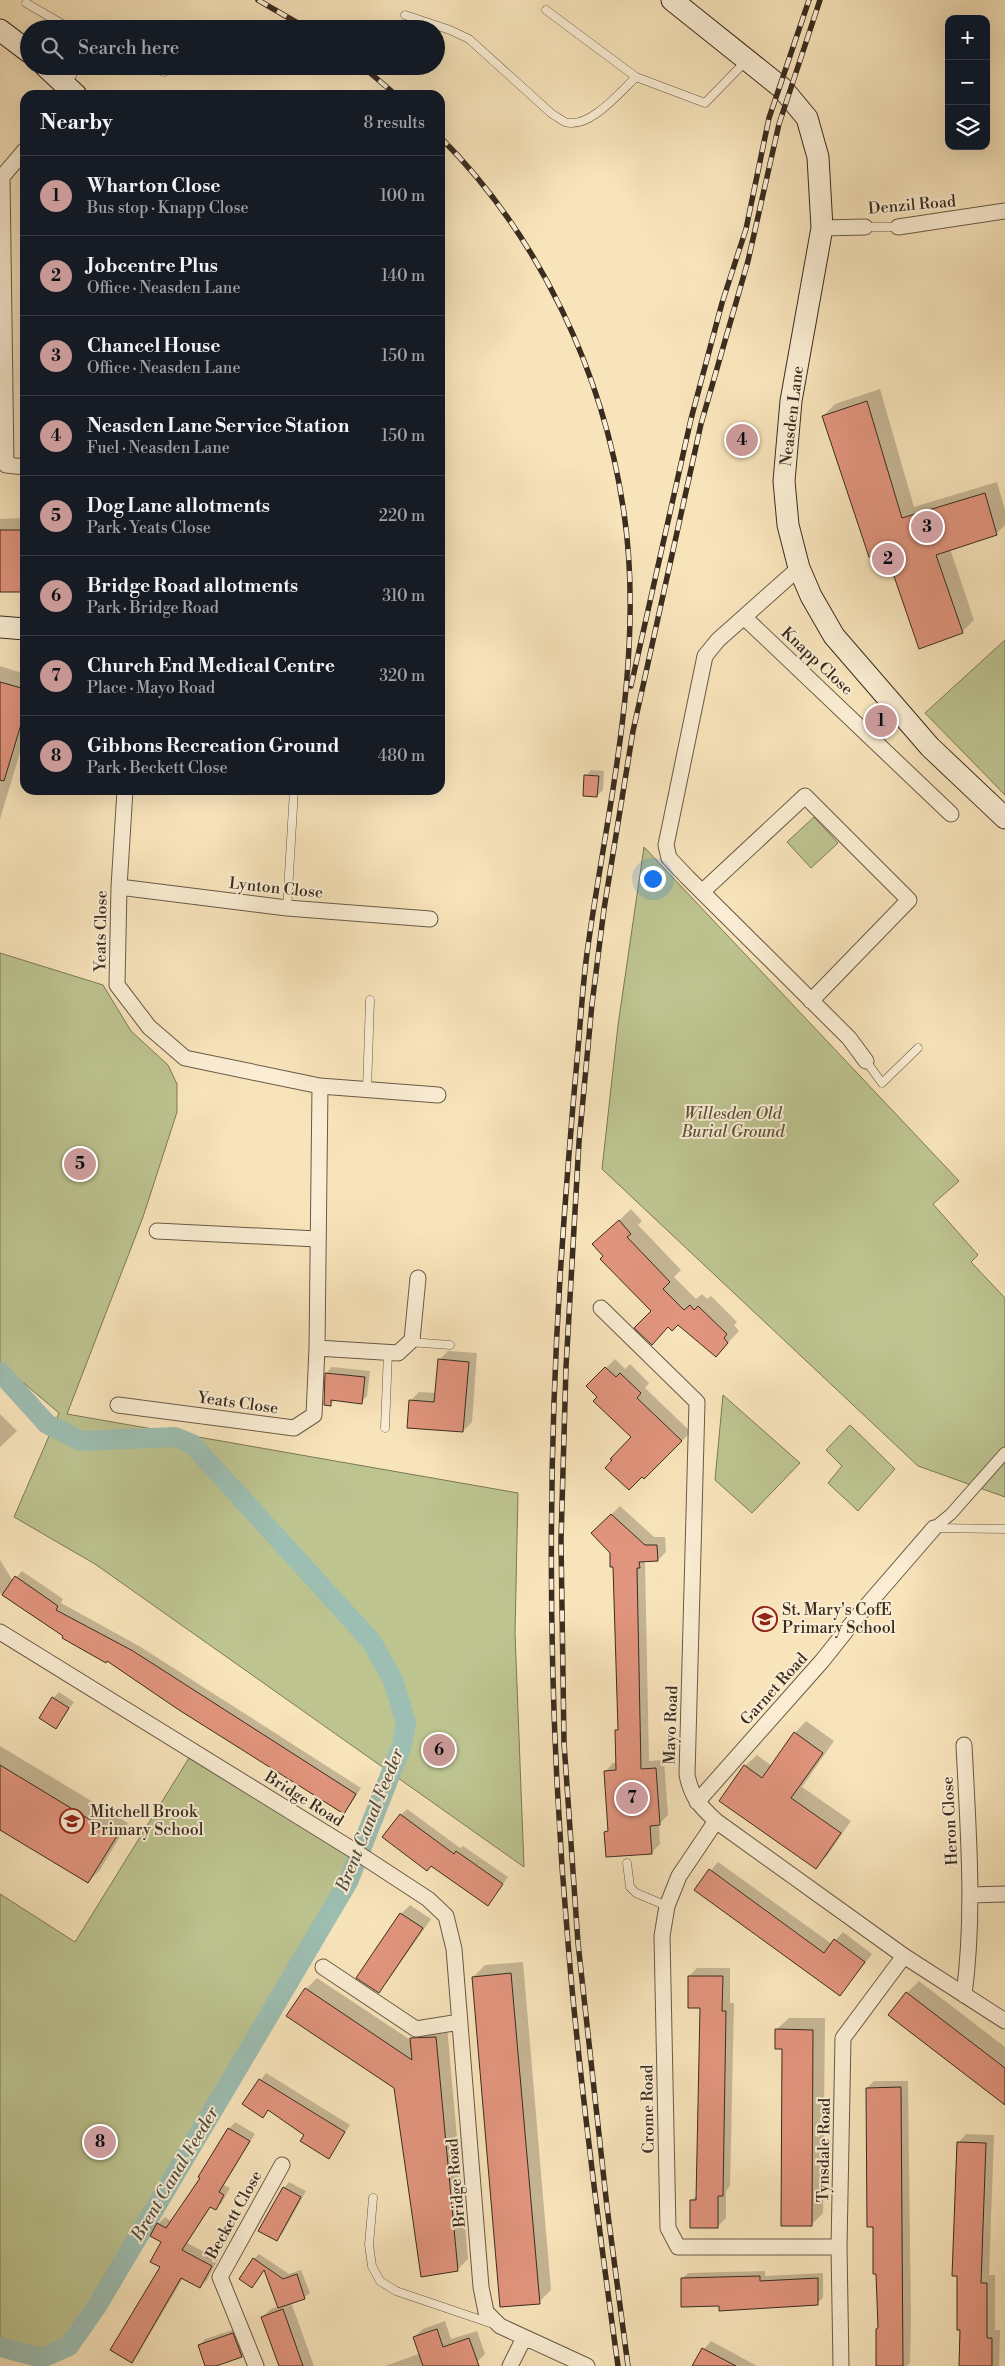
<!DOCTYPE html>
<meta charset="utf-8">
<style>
body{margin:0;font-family:"Libre Bodoni",serif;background:#20242c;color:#f1f3f6}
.controls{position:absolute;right:15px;top:15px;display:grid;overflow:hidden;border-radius:10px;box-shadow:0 5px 20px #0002}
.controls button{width:45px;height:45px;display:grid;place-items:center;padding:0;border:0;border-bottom:1px solid #363941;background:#171b24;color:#f1f3f6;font:25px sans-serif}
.you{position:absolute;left:652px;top:878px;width:18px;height:18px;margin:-12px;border:4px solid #fff;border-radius:50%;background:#1a73e8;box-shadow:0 0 0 8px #1a73e833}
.badge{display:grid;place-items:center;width:32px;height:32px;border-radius:50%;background:#c59692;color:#111;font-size:16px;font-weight:700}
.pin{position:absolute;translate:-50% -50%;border:2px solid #fff;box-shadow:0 1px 5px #0006}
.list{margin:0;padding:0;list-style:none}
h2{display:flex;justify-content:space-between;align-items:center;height:65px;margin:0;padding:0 20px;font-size:21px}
h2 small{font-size:16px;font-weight:400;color:#9ea1a6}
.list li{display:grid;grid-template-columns:32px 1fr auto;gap:15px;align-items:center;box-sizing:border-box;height:80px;padding:0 20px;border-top:1px solid #363941}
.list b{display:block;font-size:19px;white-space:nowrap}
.list p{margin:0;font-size:16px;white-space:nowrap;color:#9ea1a6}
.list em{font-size:16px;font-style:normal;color:#9ea1a6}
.icon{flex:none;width:28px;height:28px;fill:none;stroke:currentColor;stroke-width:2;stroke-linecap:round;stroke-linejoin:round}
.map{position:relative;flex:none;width:1005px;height:2366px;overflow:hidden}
.search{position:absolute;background:#171b24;box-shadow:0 5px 20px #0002;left:20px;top:20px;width:425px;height:55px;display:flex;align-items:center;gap:12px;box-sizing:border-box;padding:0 18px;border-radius:28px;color:#9ea1a6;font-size:19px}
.panel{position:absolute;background:#171b24;box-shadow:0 5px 20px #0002;left:20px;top:90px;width:425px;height:705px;border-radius:15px}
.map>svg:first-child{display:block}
.green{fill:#bdc490;stroke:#7c7858}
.shadow{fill:#0003}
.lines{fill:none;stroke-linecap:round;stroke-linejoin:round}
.canal{stroke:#9dbeb2;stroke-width:20}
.building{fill:#e2957e;stroke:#3a2c1f}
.service-casing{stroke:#6a5a46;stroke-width:9}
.pedestrian-casing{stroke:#6a5a46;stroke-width:13}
.minor-casing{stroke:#6a5a46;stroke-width:17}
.secondary-casing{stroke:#3a2c1f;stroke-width:23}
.service{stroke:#faedd3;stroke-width:8}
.pedestrian{stroke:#faedd3;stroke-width:11}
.minor{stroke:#faedd3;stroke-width:15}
.secondary{stroke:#faedd3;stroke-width:21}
.rail-casing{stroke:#3a2c1f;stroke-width:5.5}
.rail{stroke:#faedd3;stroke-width:4;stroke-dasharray:11;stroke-linecap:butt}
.labels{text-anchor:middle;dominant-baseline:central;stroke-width:4;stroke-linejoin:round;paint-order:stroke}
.street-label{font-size:16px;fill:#3a2c1f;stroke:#faedd3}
.park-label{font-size:16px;font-style:italic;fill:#5b523b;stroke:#faedd3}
.poi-label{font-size:16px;fill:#3a2c1f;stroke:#faedd3;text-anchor:start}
.water-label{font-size:18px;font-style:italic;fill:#535044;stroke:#faedd3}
</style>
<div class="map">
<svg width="1005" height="2366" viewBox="0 0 1005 2366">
<rect width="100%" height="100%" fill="#f8e4bb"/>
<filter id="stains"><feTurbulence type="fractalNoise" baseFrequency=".004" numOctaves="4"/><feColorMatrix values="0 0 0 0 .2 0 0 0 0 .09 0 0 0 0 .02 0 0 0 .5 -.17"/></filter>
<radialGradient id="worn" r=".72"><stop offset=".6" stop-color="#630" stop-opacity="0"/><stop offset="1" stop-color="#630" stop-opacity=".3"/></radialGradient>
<path class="green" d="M1005,640V795L925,713Z
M814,817L838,843L811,868L787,842Z
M644,847L959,1181L933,1204L978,1255L971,1262L1005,1298V1497L918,1466L602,1169L618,1025Z
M0,953L103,985L131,1031L168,1065L177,1084V1112L143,1217L67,1414L518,1493L515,1633L524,1867L95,1564L14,1517L59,1413L0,1363Z
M723,1395L800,1463L752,1513L715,1480Z
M850,1425L895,1469L858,1511L828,1483L842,1466L826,1450Z
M189,1758L359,1861L351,1889L74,2353L35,2350L0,2341V1894L75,1942Z"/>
<path class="shadow" d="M880,389L914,507L997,482L1005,510V525L996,534L950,549L974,620L962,632L887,552L823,416L835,404Z
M25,518V590L0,591V519Z
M0,666L25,674V736L0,819Z
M591,770L604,771L603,790L597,796L586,776Z
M631,1209L642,1221L638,1225L681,1270L674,1277L696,1299L702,1294L707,1299L711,1296L737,1322L734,1325L739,1331L716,1356L677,1324L653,1311L605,1256L606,1233Z
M448,1351L477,1353L472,1422L463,1431L410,1401L419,1392L436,1393L439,1360Z
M615,1359L625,1369L630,1364L649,1383L645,1388L691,1432L644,1478L633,1437L588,1386Z
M332,1367L370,1371L367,1396L361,1402L335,1400L330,1404L326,1373Z
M0,1414L17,1431L0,1447Z
M620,1506L654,1537H665L666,1552L658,1560L645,1561L649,1761L664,1760L668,1815L659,1824L660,1844L652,1852L605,1832L609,1829L605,1772L613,1763H617L616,1731L619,1728L614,1566L611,1553L593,1533Z
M0,1560L13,1581L22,1571L63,1599L61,1603L139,1646L361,1788L349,1807L343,1813L107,1660L64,1636L0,1593Z
M59,1692L74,1702L56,1727L53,1698Z
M806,1721L834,1741L802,1787L851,1821L827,1856L815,1867L745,1766L757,1755L772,1766L795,1733Z
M0,1746L128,1823L100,1870L88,1882L0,1829Z
M407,1809L460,1848L463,1846L508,1877L488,1904L401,1815Z
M718,1862L832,1944L843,1932L872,1954L840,1995L695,1890Z
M410,1905L431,1919L387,1982L378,1991L401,1914Z
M523,1962L551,2290L539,2302L473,1977L485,1965Z
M697,1968H730V2003H734L730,2186L726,2191V2218L718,2226L691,2201L698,2194L701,2007L689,1976Z
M317,1978L412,2041V2038L423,2027L447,2026L468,2259L457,2270L395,2088L306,1989Z
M919,1981L1005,2047V2103L907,1993Z
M789,2018H825L823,2213L811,2225L783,2048L776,2030Z
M266,2073L350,2125L329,2157L305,2135L269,2109L263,2116L244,2103Z
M874,2081H908L911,2319L910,2363L907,2366H877V2329L879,2327L867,2088Z
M235,2122L255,2134L224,2185L230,2188L222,2202L215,2209L211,2206L187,2243L218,2259L207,2280L200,2287L183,2278L138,2354L131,2361L161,2266L162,2242L158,2224L165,2217L172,2222L202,2177L229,2129Z
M966,2134L994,2135L989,2275H995V2330H1000L999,2366H960L958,2143Z
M289,2182L306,2191L282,2234L276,2240L284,2188Z
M259,2254L289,2274L301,2270L310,2293L305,2297L291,2302L314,2366H280L263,2317L271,2309L279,2306L265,2268L252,2286L254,2259Z
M765,2271V2276L823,2273V2298L817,2303L682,2279L688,2273Z
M445,2321L451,2339L477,2331L485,2354L477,2362L467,2366H385L419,2354L414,2337L423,2329Z
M239,2328L248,2350L242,2356L207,2366L200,2345L205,2339Z
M711,2341L757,2366H694L704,2349Z"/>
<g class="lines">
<path class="canal" d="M0,1372L47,1424L81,1441L175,1437L192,1444L371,1641L393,1680L406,1723L402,1745L348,1882L97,2306L69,2346L42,2358L0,2347"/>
</g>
<path class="building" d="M867,401L902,518L985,493L997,535L936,555L963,633L919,649L886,553L869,557L822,416Z
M0,530H25V592H0Z
M0,682L25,689V711L4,781L0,780Z
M584,775L599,776L597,797L583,796Z
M619,1220L631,1234L627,1237L670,1282L663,1289L684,1310L690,1305L694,1310L698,1306L727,1334L724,1338L728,1343L716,1357L678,1325L672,1331L668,1327L652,1345L634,1328L651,1311L600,1259L603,1256L592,1244Z
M438,1359L469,1362L463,1432L407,1428L409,1400L434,1402Z
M605,1367L616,1377L620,1373L641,1393L637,1398L682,1441L644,1479L642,1477L629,1490L605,1468L612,1460L610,1459L631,1437L593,1401L597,1397L586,1386Z
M325,1373L365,1377L362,1404L331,1400V1406L324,1405Z
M611,1514L645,1545H657L658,1561L639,1562L640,1568H637L641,1769L656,1768L660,1825L650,1826L652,1854L606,1857L604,1832L608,1831L604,1771L616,1770L615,1730H618L613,1567H610V1553L591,1533Z
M15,1576L58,1606L56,1610L133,1651L356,1794L344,1814L179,1710L107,1661L106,1663L62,1638L63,1636L2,1595Z
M52,1697L69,1708L56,1729L39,1718Z
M794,1732L823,1753L791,1798L841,1833L816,1869L719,1801L744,1765L762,1778Z
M0,1765L117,1836L88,1883L0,1830Z
M400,1814L454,1854L456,1851L503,1884L488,1906L431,1866L427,1871L382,1837Z
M709,1869L824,1953L834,1939L865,1962L840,1996L694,1890Z
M400,1913L423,1928L379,1993L356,1978Z
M511,1973L540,2304L500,2307L472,1977Z
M688,1976H723L722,2011H726L723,2196H718V2228H690V2200H696L700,2008H688Z
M305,1988L412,2060L410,2038L436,2037L458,2271L421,2277L394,2088L286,2016Z
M906,1992L1005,2068V2105L888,2015Z
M775,2029L813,2030L812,2226H781L782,2049H775Z
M259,2079L345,2132L329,2159L300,2141L304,2135L268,2110L263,2118L242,2104Z
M901,2087L903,2366H876V2329L878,2328L876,2274H873V2227H867L866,2088Z
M228,2128L250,2141L219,2192L224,2195L216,2210L210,2207L182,2250L212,2266L200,2288L181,2278L132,2363L110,2350L160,2267L150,2262L161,2242L150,2236L157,2223L166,2228L200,2178L198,2177Z
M957,2142L986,2143L981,2283H987V2338H992V2366H959L960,2330H957V2276H952Z
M283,2187L301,2197L277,2241L258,2231Z
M253,2258L283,2279L297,2274L305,2299L278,2308L264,2270L252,2288L239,2279Z
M760,2276V2281L818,2278V2305L719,2311V2306L681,2307V2278Z
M283,2309L303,2366H279L261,2317Z
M437,2329L443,2347L469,2338L479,2366H423L413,2337Z
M233,2333L242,2357L216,2366H205L198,2345Z
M702,2348L736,2366H692Z"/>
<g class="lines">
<defs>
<path id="service" d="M26,3L71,29
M546,10L636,77L705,103L746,61
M405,15L450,30L469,39L552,114C556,116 561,120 565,122C589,130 620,92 636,77
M151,66L164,72
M67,83L78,66
M865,227H898
M287,908L294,790
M866,1061L882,1083L918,1048
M367,1090L370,1000
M409,1342L450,1345
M385,1428L388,1352
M934,1528L1005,1529
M627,1863L630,1887L636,1893L667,1906
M373,2198L369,2245L372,2266L380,2281L396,2291L493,2324"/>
<path id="pedestrian" d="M934,1528L951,1514L1005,1453"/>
<path id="minor" d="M25,150L2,177L6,465L25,467
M898,227L1005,211
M822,228L865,227
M799,568L718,640L705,656L666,845L669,858L687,877L849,1038L866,1061
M744,617L951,814
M119,887L287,908L430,919
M702,892L805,796L909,900L811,1001
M320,1086L438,1095
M157,1231L317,1239
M601,1308L697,1402L687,1775C692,1798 699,1805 716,1821L904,1956L1005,2021
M317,1348L398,1353L412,1340L418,1278
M118,1405L294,1428L314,1415L317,1348L320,1086L185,1058L149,1027L117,985L119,887L125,790
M0,1632L353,1850L428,1899L446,1916L454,1949L481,2287L486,2312L500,2326L587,2366
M964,1745C968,1829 975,1912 964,1995
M697,1802L822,1661L857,1617L934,1528
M716,1821L679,1876L667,1906L662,1936L668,2228L678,2247H839
M971,1895L1005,1894
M323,1967L416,2029L460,2022
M256,2366L220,2277L282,2165
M510,2366L524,2338
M841,2366L839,2247L843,2038L904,1956"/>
<path id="secondary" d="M672,0L782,88L807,118L818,157L822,228L791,401L784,481L788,525L799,568L811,596L834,636L930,747L1005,818
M0,30L29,52
M45,66L76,95
M0,627L25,629"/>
</defs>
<use href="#service" class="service-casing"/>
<use href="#pedestrian" class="pedestrian-casing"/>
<use href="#minor" class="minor-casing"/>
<use href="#secondary" class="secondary-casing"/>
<use href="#service" class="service"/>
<use href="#pedestrian" class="pedestrian"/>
<use href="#minor" class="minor"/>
<use href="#secondary" class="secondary"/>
<defs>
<path id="rail" d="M258,0L308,29
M362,66L396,95
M440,137C540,237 604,374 624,513C645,657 608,804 588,946C583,980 581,1015 578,1049C571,1125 565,1202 560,1278C546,1504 549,1730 569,1955C581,2093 599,2230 618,2366
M631,686L691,419L722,303L746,229L769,118L809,0
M628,2366L607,2207L578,1943L564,1743L561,1540L566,1367L579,1142L592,1004L604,909L633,731L701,424L748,261L779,124L820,0"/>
</defs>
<use href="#rail" class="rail-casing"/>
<use href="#rail" class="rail"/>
</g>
<defs>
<symbol id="school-ring" viewBox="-11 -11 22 22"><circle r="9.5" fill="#faedd3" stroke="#8f2418" stroke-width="1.5"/><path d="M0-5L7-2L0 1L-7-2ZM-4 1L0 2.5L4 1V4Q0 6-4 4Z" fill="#8f2418"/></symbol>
</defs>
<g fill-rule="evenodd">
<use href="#school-ring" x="751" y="1605" width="28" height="28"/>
<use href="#school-ring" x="58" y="1807" width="28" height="28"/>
</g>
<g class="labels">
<g class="street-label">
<text transform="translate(912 205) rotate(-5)">Denzil Road</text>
<text transform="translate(792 416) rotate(-83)">Neasden Lane</text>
<text transform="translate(817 661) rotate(43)">Knapp Close</text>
<text transform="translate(276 888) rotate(6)">Lynton Close</text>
<text transform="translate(101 931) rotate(-89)">Yeats Close</text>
<text transform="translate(238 1403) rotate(8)">Yeats Close</text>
<text transform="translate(774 1689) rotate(-48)">Garnet Road</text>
<text transform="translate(671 1725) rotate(-88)">Mayo Road</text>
<text transform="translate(304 1799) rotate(32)">Bridge Road</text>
<text transform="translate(950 1821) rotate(-93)">Heron Close</text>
<text transform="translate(648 2109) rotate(-91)">Crome Road</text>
<text transform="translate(824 2150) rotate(-89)">Tynsdale Road</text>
<text transform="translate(456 2183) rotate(-95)">Bridge Road</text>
<text transform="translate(234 2215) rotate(-61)">Beckett Close</text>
</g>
<g class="park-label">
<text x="733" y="1114">Willesden Old<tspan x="733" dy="18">Burial Ground</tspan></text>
</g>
<g class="poi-label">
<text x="782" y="1610">St. Mary's CofE<tspan x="782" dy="18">Primary School</tspan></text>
<text x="90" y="1812">Mitchell Brook<tspan x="90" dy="18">Primary School</tspan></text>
</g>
<g class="water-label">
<text transform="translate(370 1820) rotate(-68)">Brent Canal Feeder</text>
<text transform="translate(175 2174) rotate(-59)">Brent Canal Feeder</text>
</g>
</g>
<rect width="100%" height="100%" filter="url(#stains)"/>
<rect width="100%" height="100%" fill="url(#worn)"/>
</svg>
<div class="controls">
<button>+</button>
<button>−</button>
<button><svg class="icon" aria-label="layers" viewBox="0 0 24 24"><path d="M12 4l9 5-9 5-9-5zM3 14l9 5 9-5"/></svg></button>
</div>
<div class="you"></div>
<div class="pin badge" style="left:881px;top:721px">1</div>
<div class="pin badge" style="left:888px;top:559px">2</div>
<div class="pin badge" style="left:927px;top:527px">3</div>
<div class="pin badge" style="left:742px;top:440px">4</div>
<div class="pin badge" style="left:80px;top:1164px">5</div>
<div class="pin badge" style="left:439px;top:1750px">6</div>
<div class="pin badge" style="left:632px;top:1798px">7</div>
<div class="pin badge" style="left:100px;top:2142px">8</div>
<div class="search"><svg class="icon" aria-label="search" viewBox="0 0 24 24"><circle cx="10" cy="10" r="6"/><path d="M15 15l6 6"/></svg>Search here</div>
<section class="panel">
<h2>Nearby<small>8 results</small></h2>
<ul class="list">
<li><span class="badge">1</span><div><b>Wharton Close</b><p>Bus stop · Knapp Close</p></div><em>100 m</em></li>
<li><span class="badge">2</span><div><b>Jobcentre Plus</b><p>Office · Neasden Lane</p></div><em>140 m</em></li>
<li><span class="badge">3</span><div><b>Chancel House</b><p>Office · Neasden Lane</p></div><em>150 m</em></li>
<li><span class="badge">4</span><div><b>Neasden Lane Service Station</b><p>Fuel · Neasden Lane</p></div><em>150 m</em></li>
<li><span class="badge">5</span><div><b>Dog Lane allotments</b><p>Park · Yeats Close</p></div><em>220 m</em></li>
<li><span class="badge">6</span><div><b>Bridge Road allotments</b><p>Park · Bridge Road</p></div><em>310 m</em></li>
<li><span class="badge">7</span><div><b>Church End Medical Centre</b><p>Place · Mayo Road</p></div><em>320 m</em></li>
<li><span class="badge">8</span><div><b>Gibbons Recreation Ground</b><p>Park · Beckett Close</p></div><em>480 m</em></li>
</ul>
</section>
</div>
